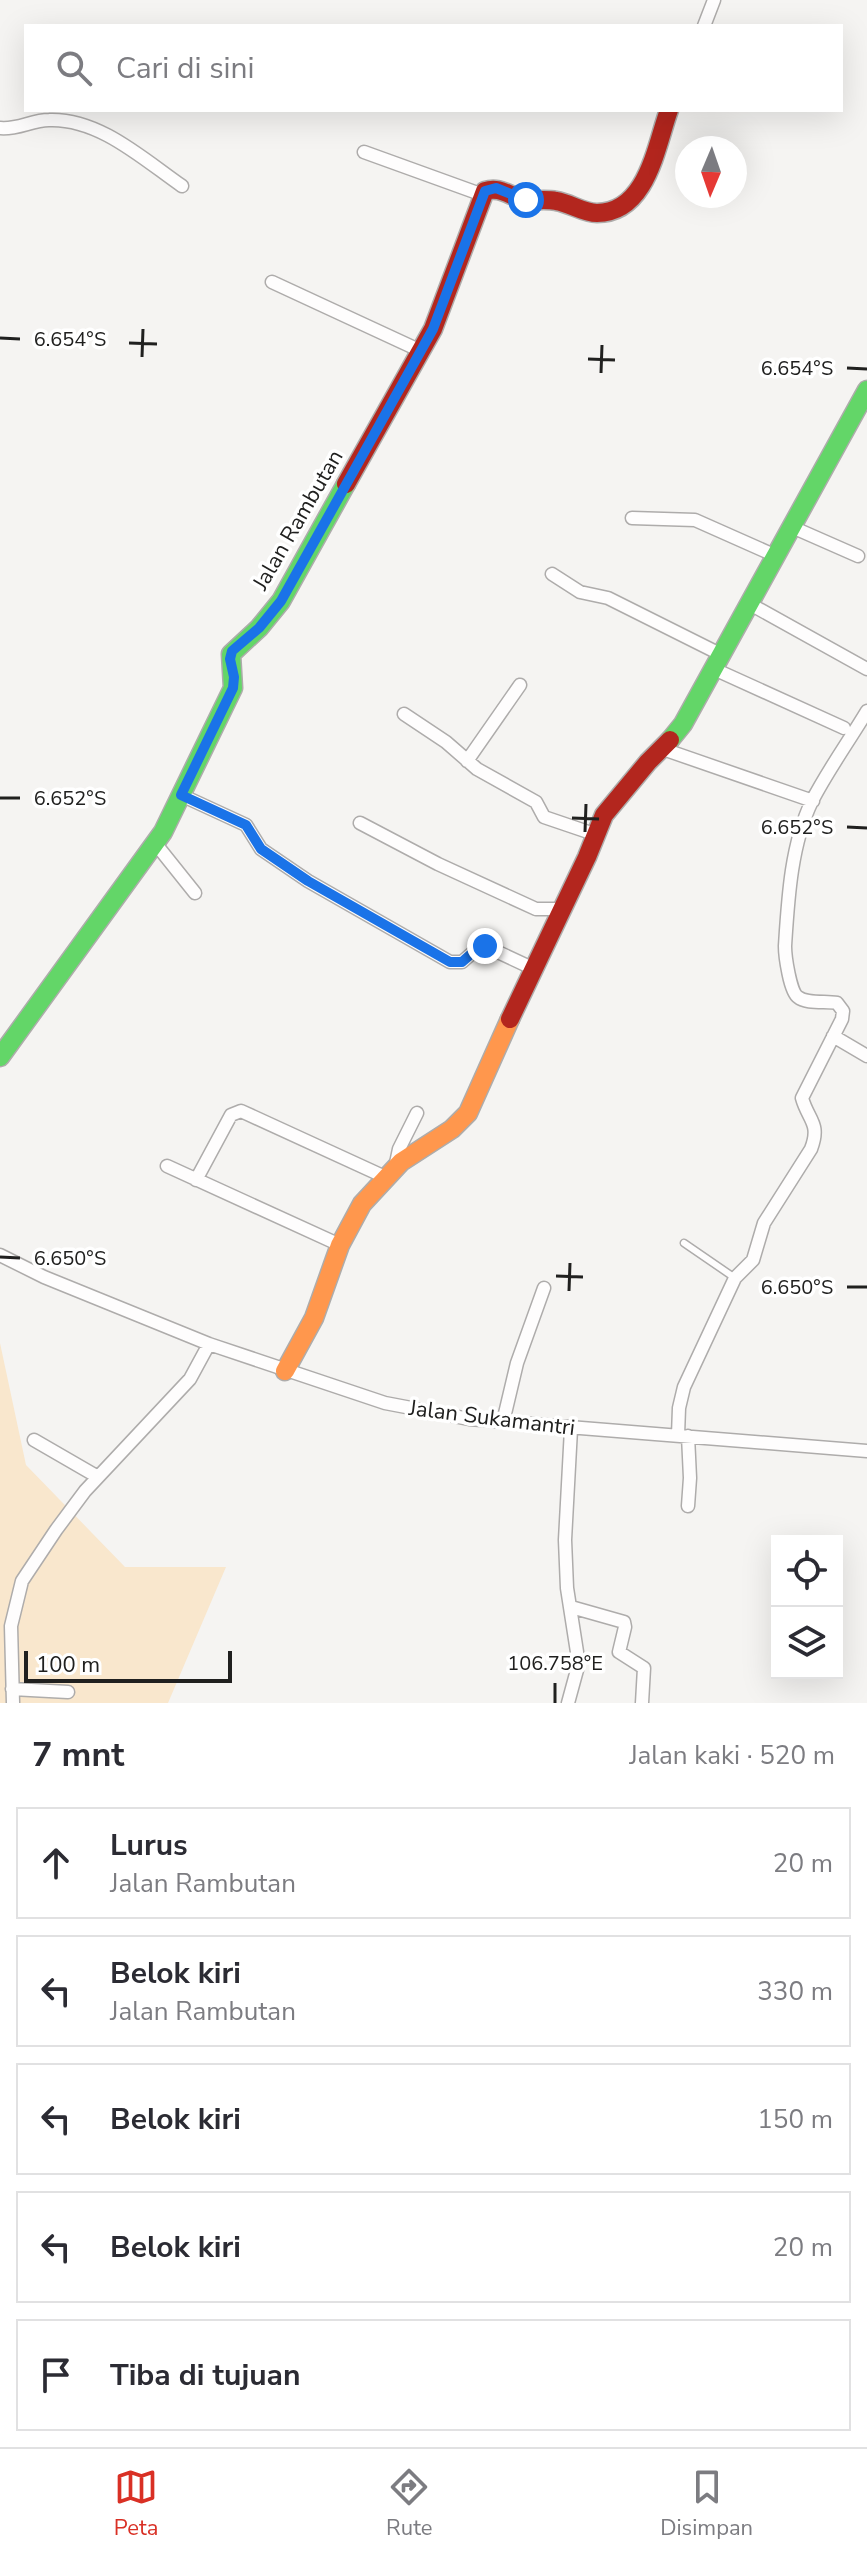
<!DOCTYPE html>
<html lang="id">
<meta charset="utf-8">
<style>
body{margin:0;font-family:"Nunito Sans",sans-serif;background:#f2f2f3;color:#2b2b33}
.controls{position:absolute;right:24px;bottom:24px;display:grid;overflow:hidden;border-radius:0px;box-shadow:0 8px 32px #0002}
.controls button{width:72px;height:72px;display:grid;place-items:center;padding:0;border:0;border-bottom:2px solid #e1e1e2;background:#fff;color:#2b2b33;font:40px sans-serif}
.compass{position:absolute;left:675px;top:136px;width:72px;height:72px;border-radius:50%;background:#fff;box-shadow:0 8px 32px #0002;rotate:182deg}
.scale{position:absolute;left:24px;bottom:20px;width:208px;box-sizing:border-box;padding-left:8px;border:4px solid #20201f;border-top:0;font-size:22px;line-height:28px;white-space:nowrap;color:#20201f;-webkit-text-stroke:6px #fff;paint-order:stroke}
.stop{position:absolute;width:24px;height:24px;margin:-18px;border:6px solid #1a73e8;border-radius:50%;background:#fff}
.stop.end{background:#1a73e8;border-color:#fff;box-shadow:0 2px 8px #0008}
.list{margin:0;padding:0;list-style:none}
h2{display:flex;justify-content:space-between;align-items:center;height:104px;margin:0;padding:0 32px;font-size:34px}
h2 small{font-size:26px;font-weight:400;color:#7c7c81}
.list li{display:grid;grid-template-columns:52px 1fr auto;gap:24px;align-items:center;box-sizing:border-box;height:112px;margin:0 16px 16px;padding:0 16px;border:2px solid #e1e1e2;border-radius:0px}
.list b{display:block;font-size:30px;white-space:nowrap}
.list p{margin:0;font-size:26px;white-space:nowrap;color:#7c7c81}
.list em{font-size:26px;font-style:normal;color:#7c7c81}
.icon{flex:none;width:44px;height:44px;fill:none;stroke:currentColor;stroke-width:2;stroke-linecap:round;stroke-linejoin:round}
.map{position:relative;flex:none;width:867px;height:1703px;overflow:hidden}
.search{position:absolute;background:#fff;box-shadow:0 8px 32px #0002;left:24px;right:24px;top:24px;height:88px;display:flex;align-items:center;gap:20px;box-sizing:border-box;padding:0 28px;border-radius:0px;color:#7c7c81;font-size:30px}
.sheet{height:744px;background:#fff}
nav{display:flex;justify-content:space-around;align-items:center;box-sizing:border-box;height:112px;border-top:2px solid #e1e1e2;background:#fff;font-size:22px;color:#7c7c81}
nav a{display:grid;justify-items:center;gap:4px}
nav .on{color:#d93025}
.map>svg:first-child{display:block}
.green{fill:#f9e7cd}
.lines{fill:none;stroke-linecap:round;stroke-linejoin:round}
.lane-casing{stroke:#aeacab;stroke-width:9}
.street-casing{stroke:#aeacab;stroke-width:15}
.fast-casing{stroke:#aeacab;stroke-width:21}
.slow-casing{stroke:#aeacab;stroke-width:21}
.jam-casing{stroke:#aeacab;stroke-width:21}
.lane{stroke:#fefdfd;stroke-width:6}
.street{stroke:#fefdfd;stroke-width:12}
.fast{stroke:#63d668;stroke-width:18}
.slow{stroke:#ff974d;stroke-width:18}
.jam{stroke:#b3261e;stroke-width:18}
.route{stroke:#1a73e8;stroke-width:10}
.ticks{fill:none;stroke:#20201f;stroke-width:3}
.labels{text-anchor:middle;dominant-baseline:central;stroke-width:7;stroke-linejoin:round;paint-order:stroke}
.street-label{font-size:22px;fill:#20201f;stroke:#fff}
.ticks-label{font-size:20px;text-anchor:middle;fill:#20201f;stroke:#fff;stroke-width:7;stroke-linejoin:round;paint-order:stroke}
</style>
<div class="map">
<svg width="867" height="1703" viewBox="0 0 867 1703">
<rect width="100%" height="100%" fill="#f5f4f2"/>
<path class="green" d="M0,1343L26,1465L125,1567H226L168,1703H0Z"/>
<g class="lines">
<defs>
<path id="lane" d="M684,1243L735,1278"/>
<path id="street" d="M704,26L714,0
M0,128C17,130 32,120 49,120C99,118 143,159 182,186
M364,152L483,195
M272,282L421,351
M632,518L695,520L776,556
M792,527L858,556
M552,574L580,592L608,598L722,655
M750,604L867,669
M714,669L844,728
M404,714L446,742L477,769L536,802L544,817L597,835
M663,749L813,801
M467,761L520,685
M181,795L246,825L261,849L308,881L450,962H462L479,947L485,946L532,968
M360,823L438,864L536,909H561
M155,843L195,893
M833,1036L867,1056
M167,1166L340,1245
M395,1168L399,1149L417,1113
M196,1180L231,1115L241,1111L385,1177
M0,1255L44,1277L209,1344L385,1403L469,1419L867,1451
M503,1422L517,1363L544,1288
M678,1435L679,1408L684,1387L735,1278L753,1260L764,1223L811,1149C821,1123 808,1120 802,1098L842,1019L843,1011L837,1003C826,1001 806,1004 798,997C790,992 785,956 785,946C788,899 791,844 812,801C828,770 849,741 867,711
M34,1440L98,1477
M688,1506L690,1478L688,1436
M571,1607L624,1622L625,1627L619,1652L644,1668L642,1703
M12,1689L68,1692
M13,1703L11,1626L22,1581L56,1530L85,1491L190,1379L209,1344
M568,1703L577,1670V1652L567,1588L565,1540L571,1429"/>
<path id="fast" d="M670,740L683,724L867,390
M0,1057L163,832L233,688L231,654L259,628L281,601L346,484"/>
<path id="slow" d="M285,1371L314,1318L340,1245L362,1204L401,1162L452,1129L468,1113L510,1019"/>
<path id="jam" d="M346,484L433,329L485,191C501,186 510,197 526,200C536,201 546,199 556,201C570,203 583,213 597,213C647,213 656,146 669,110
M510,1019L587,857L604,815L648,762L670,740"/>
</defs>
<use href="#lane" class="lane-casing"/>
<use href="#street" class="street-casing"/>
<use href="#fast" class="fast-casing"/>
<use href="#slow" class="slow-casing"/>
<use href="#jam" class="jam-casing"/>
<use href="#lane" class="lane"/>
<use href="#street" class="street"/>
<use href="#fast" class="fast"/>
<use href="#slow" class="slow"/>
<use href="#jam" class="jam"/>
</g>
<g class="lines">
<path class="route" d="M485,946L479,947L462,962H450L308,881L261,849L246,825L181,795L233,688L234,677L230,659L232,651L259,628L281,601L433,329L485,191L496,188L526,200"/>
</g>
<path class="ticks" d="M0,338L20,339M129,343L157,344M142,357L143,329M588,359L615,360M847,368L867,369M601,373L602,345M0,798H20M572,818L599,819M847,827L867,828M585,832L586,804M0,1257L20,1258M556,1276L583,1277M847,1287H867M569,1291L570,1263M555,1703V1683"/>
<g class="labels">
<g class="street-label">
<text transform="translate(298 520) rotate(-60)">Jalan Rambutan</text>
<text transform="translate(492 1418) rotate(7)">Jalan Sukamantri</text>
</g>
</g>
<g class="ticks-label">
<text x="70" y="346">6.654°S</text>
<text x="797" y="375">6.654°S</text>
<text x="70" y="805">6.652°S</text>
<text x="797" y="834">6.652°S</text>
<text x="70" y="1265">6.650°S</text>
<text x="797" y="1294">6.650°S</text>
<text x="555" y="1670">106.758°E</text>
</g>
</svg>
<div class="controls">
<button><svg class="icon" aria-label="locate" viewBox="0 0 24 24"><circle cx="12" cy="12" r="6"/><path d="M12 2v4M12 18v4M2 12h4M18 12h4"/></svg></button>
<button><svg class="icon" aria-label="layers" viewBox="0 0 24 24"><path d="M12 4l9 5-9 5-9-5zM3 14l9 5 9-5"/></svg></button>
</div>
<svg class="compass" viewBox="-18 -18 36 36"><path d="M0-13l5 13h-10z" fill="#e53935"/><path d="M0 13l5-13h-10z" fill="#7c7c81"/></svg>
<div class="scale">100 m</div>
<div class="stop" style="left:526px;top:200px"></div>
<div class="stop end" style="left:485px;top:946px"></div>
<div class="search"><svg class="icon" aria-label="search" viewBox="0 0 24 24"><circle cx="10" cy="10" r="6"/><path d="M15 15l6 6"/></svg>Cari di sini</div>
</div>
<section class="sheet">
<h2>7 mnt<small>Jalan kaki · 520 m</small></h2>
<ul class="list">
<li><svg class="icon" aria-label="ahead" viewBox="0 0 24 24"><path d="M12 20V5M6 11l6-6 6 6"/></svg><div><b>Lurus</b><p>Jalan Rambutan</p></div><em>20 m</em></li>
<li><svg class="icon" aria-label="left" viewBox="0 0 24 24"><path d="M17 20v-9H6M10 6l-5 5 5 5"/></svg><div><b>Belok kiri</b><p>Jalan Rambutan</p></div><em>330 m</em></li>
<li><svg class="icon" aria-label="left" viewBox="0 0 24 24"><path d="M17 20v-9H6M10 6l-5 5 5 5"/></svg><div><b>Belok kiri</b></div><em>150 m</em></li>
<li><svg class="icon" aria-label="left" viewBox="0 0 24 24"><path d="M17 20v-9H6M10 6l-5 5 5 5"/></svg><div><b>Belok kiri</b></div><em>20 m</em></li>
<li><svg class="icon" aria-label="arrive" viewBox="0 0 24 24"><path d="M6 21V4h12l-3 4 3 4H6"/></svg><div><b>Tiba di tujuan</b></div></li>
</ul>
</section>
<nav>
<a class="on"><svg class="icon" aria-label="map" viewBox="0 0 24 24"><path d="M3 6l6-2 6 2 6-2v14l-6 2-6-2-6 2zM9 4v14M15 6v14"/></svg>Peta</a>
<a><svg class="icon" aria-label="directions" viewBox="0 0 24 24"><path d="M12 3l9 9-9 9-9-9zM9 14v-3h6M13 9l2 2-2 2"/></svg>Rute</a>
<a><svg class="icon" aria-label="saved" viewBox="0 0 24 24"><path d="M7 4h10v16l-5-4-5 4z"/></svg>Disimpan</a>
</nav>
